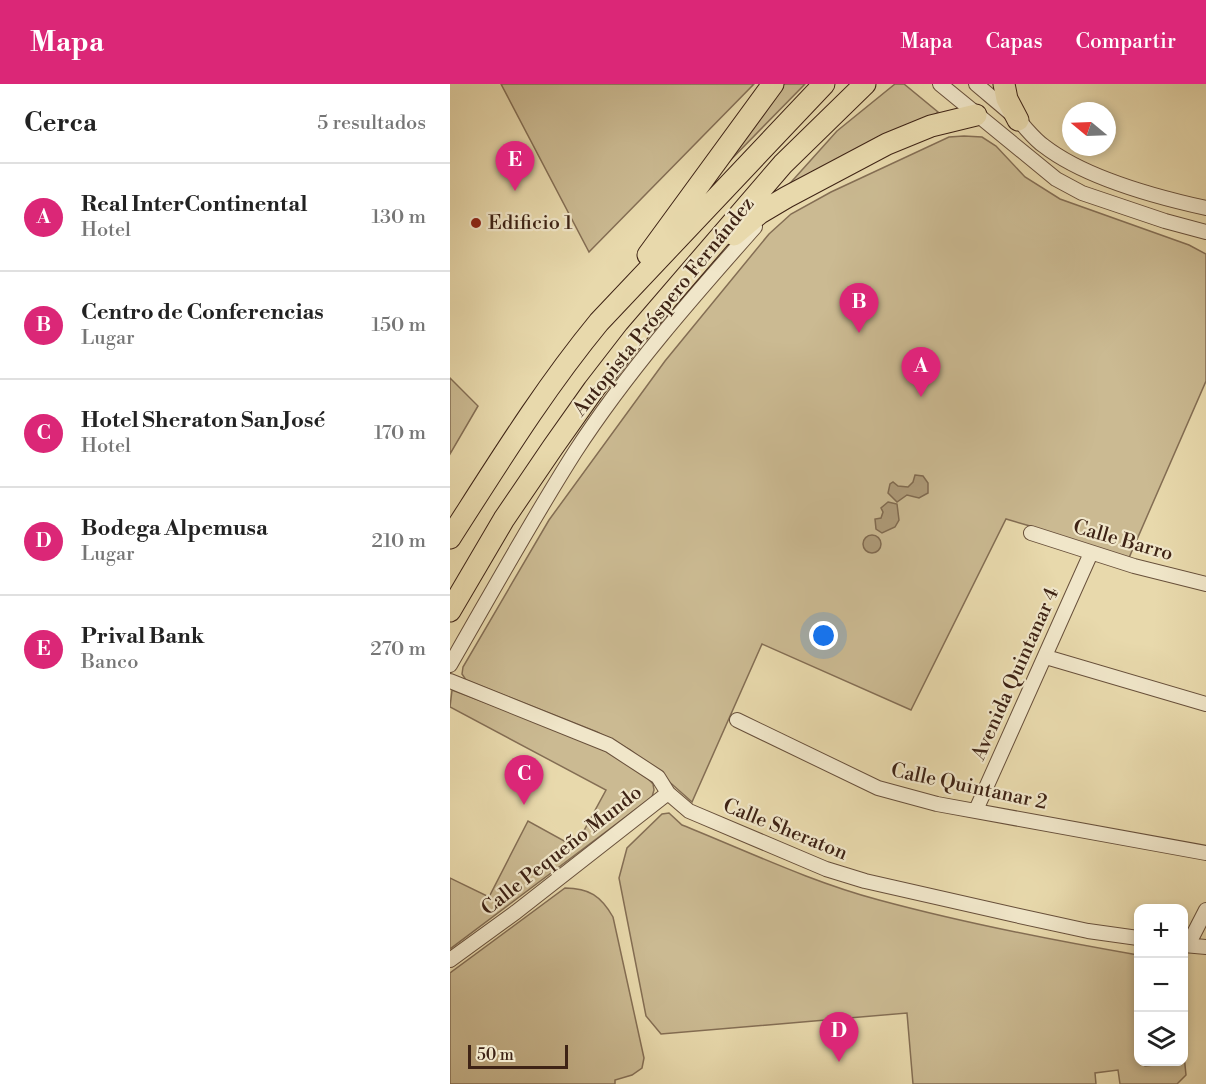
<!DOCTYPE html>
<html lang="es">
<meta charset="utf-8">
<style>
body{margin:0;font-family:"Libre Bodoni",serif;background:#f6f6f6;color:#222}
.controls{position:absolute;right:18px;bottom:18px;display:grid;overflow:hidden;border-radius:12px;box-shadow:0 3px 9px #0003}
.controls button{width:54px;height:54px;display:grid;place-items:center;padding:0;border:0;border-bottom:2px solid #e0e0e0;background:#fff;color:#222;font:30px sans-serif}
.compass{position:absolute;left:612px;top:18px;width:54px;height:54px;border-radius:50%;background:#fff;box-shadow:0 3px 9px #0003;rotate:289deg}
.scale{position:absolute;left:18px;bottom:15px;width:100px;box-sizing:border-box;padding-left:6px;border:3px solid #3e2315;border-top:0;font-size:16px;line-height:21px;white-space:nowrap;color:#3e2315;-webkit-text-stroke:4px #f0e6c9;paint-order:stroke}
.you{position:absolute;left:374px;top:552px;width:21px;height:21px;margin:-15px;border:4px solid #fff;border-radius:50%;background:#1a73e8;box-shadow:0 0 0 9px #1a73e833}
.badge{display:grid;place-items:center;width:39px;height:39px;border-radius:50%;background:#db2777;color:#fff;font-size:20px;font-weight:700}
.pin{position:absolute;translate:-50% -50px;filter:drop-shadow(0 2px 3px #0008)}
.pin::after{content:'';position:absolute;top:32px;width:21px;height:18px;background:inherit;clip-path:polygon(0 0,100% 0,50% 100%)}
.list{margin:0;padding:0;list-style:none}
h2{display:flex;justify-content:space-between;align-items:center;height:78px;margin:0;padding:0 24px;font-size:26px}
h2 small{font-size:20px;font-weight:400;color:#767676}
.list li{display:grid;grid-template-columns:39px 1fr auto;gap:18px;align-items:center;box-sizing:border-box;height:108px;padding:0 24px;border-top:2px solid #e0e0e0}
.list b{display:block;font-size:22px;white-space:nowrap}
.list p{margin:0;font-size:20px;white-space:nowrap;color:#767676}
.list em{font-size:20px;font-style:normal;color:#767676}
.icon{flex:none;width:33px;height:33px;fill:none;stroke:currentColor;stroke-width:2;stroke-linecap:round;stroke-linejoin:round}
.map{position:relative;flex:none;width:756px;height:1000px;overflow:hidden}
header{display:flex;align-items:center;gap:36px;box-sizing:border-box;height:84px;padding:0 30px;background:#db2777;color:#fff}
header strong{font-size:28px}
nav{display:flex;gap:33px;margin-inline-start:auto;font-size:21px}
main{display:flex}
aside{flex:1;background:#fff}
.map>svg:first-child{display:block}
.green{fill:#cbba92;stroke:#846e54;stroke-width:1.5}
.water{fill:#ae9b79;stroke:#816b51;stroke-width:1.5}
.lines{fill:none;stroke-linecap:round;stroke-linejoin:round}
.minor-casing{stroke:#68503b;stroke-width:16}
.highway-casing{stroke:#3e2315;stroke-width:23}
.minor{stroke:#f0e6c9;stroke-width:14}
.highway{stroke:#e8d9ac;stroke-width:21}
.poi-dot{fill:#8f2418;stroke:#f0e6c9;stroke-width:2}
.labels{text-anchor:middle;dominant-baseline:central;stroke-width:4.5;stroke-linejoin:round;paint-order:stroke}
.poi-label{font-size:20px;fill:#3e2315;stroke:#f0e6c9;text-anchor:start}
.street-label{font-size:20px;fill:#3e2315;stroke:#f0e6c9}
</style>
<header>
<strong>Mapa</strong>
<nav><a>Mapa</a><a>Capas</a><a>Compartir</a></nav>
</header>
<main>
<aside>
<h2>Cerca<small>5 resultados</small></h2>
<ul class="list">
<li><span class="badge">A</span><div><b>Real InterContinental</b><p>Hotel</p></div><em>130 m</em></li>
<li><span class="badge">B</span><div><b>Centro de Conferencias</b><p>Lugar</p></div><em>150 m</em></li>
<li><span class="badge">C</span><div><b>Hotel Sheraton San José</b><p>Hotel</p></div><em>170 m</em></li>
<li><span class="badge">D</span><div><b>Bodega Alpemusa</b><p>Lugar</p></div><em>210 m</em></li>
<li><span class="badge">E</span><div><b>Prival Bank</b><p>Banco</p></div><em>270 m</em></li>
</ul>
</aside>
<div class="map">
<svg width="756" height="1000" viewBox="0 0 756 1000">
<rect width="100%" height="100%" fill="#e8d9ac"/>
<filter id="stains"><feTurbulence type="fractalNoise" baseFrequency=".00333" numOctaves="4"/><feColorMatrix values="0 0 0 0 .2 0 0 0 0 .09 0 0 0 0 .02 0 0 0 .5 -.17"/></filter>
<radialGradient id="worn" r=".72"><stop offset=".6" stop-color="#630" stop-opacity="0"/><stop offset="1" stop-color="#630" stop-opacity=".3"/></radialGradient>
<path class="green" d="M51,0H304L139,168Z
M334,0H355L264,93Z
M445,0H454L488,28L477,37L334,106L387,47Z
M514,52L532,53L546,62L575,93L610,115L739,161L756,170V297L678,476L635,465L580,442L556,435L461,626L312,560L242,718L206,686L180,666L147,648L16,596L12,590L13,583L99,436L215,277L319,150L341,130L381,108L499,53Z
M0,294L28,322L0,370Z
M2,606L147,661L195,691L203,700L204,706L202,713L0,865V794L39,813L78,737L125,763L156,706L0,623Z
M219,729L232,741C297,767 361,798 429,816C514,839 601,856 688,871V978H694L695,982L734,978V971L736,991L727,1000H670L668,986L645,989L646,1000H463L457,929L211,950L196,932L169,794L177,764L212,730Z
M115,804C139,804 151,812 163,833L194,974L192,984L182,991L165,996V1000H0V889Z"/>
<path class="water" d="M465,391L473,392L478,399V409L469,414L457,411L447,418L438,409L440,400L443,398L448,402L458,403L463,398Z
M438,418L447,420L449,436L445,443L432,449L426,445L425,435L431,434L433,428L431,424Z
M413 460a9 9 0 1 1 18 0a9 9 0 1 1-18 0Z"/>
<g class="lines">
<defs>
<path id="minor" d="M490,0L606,95L632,109L715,137L756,148
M526,0C540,12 555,24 568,36C577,45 584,55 594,62C634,93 706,113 756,124
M581,449L684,482L756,500
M596,573L756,620
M0,581C41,510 81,437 125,368C177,288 242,214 305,143
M0,597L159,661L208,693L218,709L239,727L376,785L415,797L565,831L638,847L688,854
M287,636L428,704L487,720L756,769
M526,726L641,469
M734,861L756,863
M738,861L756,826
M0,876L66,828L218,709"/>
<path id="highway" d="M554,0L557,15L568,36
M284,151L310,129L337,113L437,60L481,42L526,31
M198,171L323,0
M0,454C47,381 93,306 149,238L374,0
M0,527L54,435L103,363L144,305L185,252L333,80L415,0"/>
</defs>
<use href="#minor" class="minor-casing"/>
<use href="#highway" class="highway-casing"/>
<use href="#minor" class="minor"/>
<use href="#highway" class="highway"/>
</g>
<circle class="poi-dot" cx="26" cy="139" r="6"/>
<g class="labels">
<g class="poi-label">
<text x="38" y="139">Edificio 1</text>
</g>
<g class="street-label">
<text transform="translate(214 223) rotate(-51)">Autopista Próspero Fernández</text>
<text transform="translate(673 457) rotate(16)">Calle Barro</text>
<text transform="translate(566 590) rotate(-66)">Avenida Quintanar 4</text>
<text transform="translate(519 703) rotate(12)">Calle Quintanar 2</text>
<text transform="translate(335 746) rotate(22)">Calle Sheraton</text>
<text transform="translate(112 767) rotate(-38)">Calle Pequeño Mundo</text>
</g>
</g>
<rect width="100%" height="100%" filter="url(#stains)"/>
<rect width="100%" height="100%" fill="url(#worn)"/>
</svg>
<div class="controls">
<button>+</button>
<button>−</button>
<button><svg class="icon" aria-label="layers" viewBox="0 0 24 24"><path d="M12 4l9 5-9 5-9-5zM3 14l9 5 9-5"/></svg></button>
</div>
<svg class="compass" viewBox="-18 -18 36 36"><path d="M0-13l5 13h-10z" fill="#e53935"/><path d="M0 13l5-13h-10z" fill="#767676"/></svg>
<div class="scale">50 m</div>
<div class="you"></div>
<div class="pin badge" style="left:471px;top:313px">A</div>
<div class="pin badge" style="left:409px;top:249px">B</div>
<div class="pin badge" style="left:74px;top:721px">C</div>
<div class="pin badge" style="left:389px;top:978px">D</div>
<div class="pin badge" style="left:65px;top:107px">E</div>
</div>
</main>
